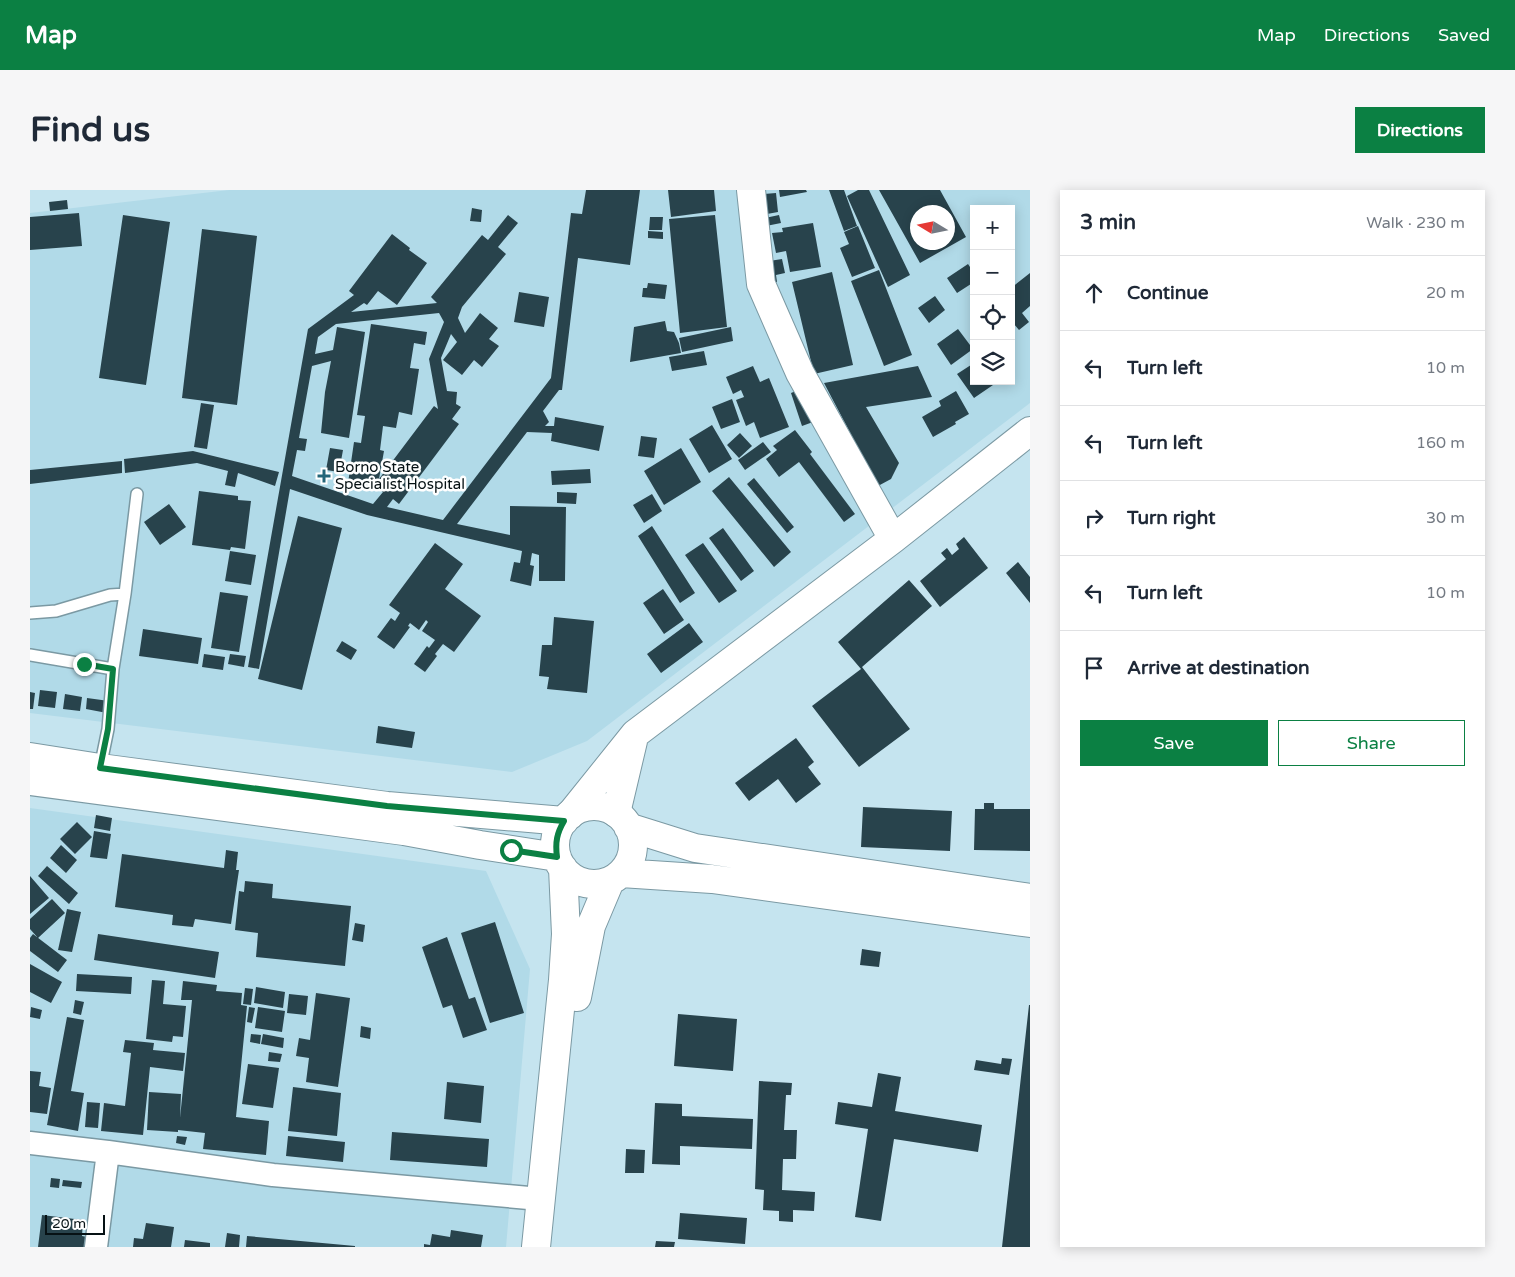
<!DOCTYPE html>
<meta charset="utf-8">
<style>
body{margin:0;font-family:"Varela Round",sans-serif;background:#f6f6f7;color:#1f2937}
.controls{position:absolute;right:15px;top:15px;display:grid;overflow:hidden;border-radius:0px;box-shadow:0 2px 12px #0003}
.controls button{width:45px;height:45px;display:grid;place-items:center;padding:0;border:0;border-bottom:1px solid #e0e1e3;background:#fff;color:#1f2937;font:25px sans-serif}
.compass{position:absolute;left:880px;top:15px;width:45px;height:45px;border-radius:50%;background:#fff;box-shadow:0 2px 12px #0003;rotate:280deg}
.scale{position:absolute;left:15px;bottom:12px;width:60px;box-sizing:border-box;padding-left:5px;border:2px solid #061114;border-top:0;font-size:14px;line-height:18px;white-space:nowrap;color:#061114;-webkit-text-stroke:4px #fff;paint-order:stroke}
.stop{position:absolute;width:15px;height:15px;margin:-11px;border:4px solid #0b8043;border-radius:50%;background:#fff}
.stop.end{background:#0b8043;border-color:#fff;box-shadow:0 1px 5px #0008}
.list{margin:0;padding:0;list-style:none}
h2{display:flex;justify-content:space-between;align-items:center;height:65px;margin:0;padding:0 20px;font-size:21px}
h2 small{font-size:16px;font-weight:400;color:#747a83}
.list li{display:grid;grid-template-columns:32px 1fr auto;gap:15px;align-items:center;box-sizing:border-box;height:75px;padding:0 20px;border-top:1px solid #e0e1e3}
.list b{display:block;font-size:19px;white-space:nowrap}
.list em{font-size:16px;font-style:normal;color:#747a83}
.actions{display:flex;gap:10px;padding:15px 20px}
.actions a{flex:1;padding:11px 0;border:1px solid #0b8043;border-radius:0px;text-align:center;font-size:18px;color:#0b8043}
.actions .main{background:#0b8043;color:#fff}
.icon{flex:none;width:28px;height:28px;fill:none;stroke:currentColor;stroke-width:2;stroke-linecap:round;stroke-linejoin:round}
.map{position:relative;flex:none;width:1000px;height:1057px;overflow:hidden;border-radius:0px}
header{display:flex;align-items:center;gap:30px;box-sizing:border-box;height:70px;padding:0 25px;background:#0b8043;color:#fff}
header strong{font-size:24px}
nav{display:flex;gap:28px;margin-inline-start:auto;font-size:18px}
.intro{display:flex;align-items:center;justify-content:space-between;box-sizing:border-box;height:120px;padding:0 30px}
h1{margin:0;font-size:35px}
.button{padding:12px 22px;border-radius:0px;background:#0b8043;color:#fff;font-size:18px;font-weight:700}
main{display:flex;gap:30px;padding:0 30px}
aside{flex:1;background:#fff;border-radius:0px;box-shadow:0 2px 12px #0003}
.map>svg:first-child{display:block}
.built{fill:#b1dae8;fill-rule:evenodd}
.building{fill:#28434c;fill-rule:evenodd}
.lines{fill:none;stroke-linecap:round;stroke-linejoin:round}
.service-casing{stroke:#7b99a3;stroke-width:14}
.minor-casing{stroke:#7b99a3;stroke-width:25}
.secondary-casing{stroke:#7b99a3;stroke-width:30}
.primary-casing{stroke:#7b99a3;stroke-width:30}
.service{stroke:#fff;stroke-width:11}
.minor{stroke:#fff;stroke-width:22}
.secondary{stroke:#fff;stroke-width:28}
.primary{stroke:#fff;stroke-width:28}
.route{stroke:#0b8043;stroke-width:6}
.poi-dot{fill:#246679;stroke:#fff;stroke-width:2}
.labels{text-anchor:middle;dominant-baseline:central;stroke-width:5;stroke-linejoin:round;paint-order:stroke}
.poi-label{font-size:15px;fill:#061114;stroke:#fff;text-anchor:start}
</style>
<header>
<strong>Map</strong>
<nav><a>Map</a><a>Directions</a><a>Saved</a></nav>
</header>
<div class="intro"><h1>Find us</h1><a class="button">Directions</a></div>
<main>
<div class="map">
<svg width="1000" height="1057" viewBox="0 0 1000 1057">
<rect width="100%" height="100%" fill="#c5e4ef"/>
<path class="built" d="M199,0H1000V213L557,551L482,582L0,523V23ZM944,19H981V191H944ZM888,22H918V52H888Z
M0,618L456,681L500,779L476,1057H0Z"/>
<path class="building" d="M556,0H610L600,75L548,68L532,200H529L513,221L519,232L515,236H524L525,227L574,236L569,261L521,251L522,243L497,242L427,334L480,345V316L536,317L535,391H509V365L502,363L500,375L504,376L501,396L480,391L484,372L490,373L492,361L337,325L260,299L229,479L218,477L278,139L324,105L319,101L362,44L380,58L379,60L397,73L367,115L348,101L337,115L334,113L321,122L407,113L401,107L452,45L458,50L478,25L488,33L468,57L476,64L432,117L428,128L435,143L450,123L468,138L459,149L469,156L452,177L444,170L432,185L413,170L427,152L421,144L411,168L417,201L427,202L426,214L431,217L422,229L429,234L369,314L363,309L357,317L413,330L521,188L541,23L552,24ZM409,123L414,132L399,169L408,219L404,216L349,289L354,261L350,260L353,236L366,238L369,222L382,225L389,179L380,178L384,153L395,155L397,142L341,134L327,225L335,226L331,253L324,252L318,293L348,297L353,302L343,314L262,286L267,260L275,261L277,249L269,248L282,176L301,171L295,202L291,243L319,248L335,142L307,137L303,160L285,164L288,147L306,134Z
M638,0H684L686,21L641,27Z
M749,0H776L777,2L750,7Z
M799,0H814L827,36L814,41Z
M828,0H839L880,85L858,97L817,6Z
M849,0H910L936,47L890,73ZM888,22H918V52H888Z
M746,3L748,22L737,24L734,4Z
M37,10L38,19L20,21L19,12Z
M442,18L452,20L451,32L440,31Z
M49,23L52,56L0,60V27Z
M93,25L140,32L116,195L69,188Z
M685,25L697,137L650,143L639,29Z
M749,25L751,33L736,36L735,28Z
M620,27H633L632,40H619Z
M783,33L791,77L760,82L756,61L746,63L742,43L753,42L752,38Z
M828,36L845,78L822,87L810,58L819,54L814,42Z
M172,39L227,46L207,215L152,208Z
M618,41L633,42V49L618,48Z
M752,69L755,83L746,85L747,92L738,94L733,72Z
M938,74L944,83V92L927,103L917,88Z
M849,80L882,165L854,176L821,91Z
M802,82L823,175L784,184L762,92Z
M1000,83V116L992,123L999,132L989,140L983,133L981,134V98Z
M618,93L637,95L635,109L612,107L613,98H617Z
M489,102L519,107L514,137L484,132Z
M905,106L915,120L899,133L888,118Z
M635,131L637,141L644,142L649,153L651,163L600,172L604,137Z
M701,137L703,151L652,162L649,148Z
M928,139L943,159L921,175L907,154Z
M674,161L677,175L642,181L639,167Z
M944,173V191H960L963,195L944,208L927,184Z
M723,176L730,192L739,188L759,237L730,248L724,232L716,236L706,210L714,207L711,200L703,204L696,187Z
M888,176L902,207L836,217L869,273L861,289L848,296L794,193Z
M771,199L783,232L772,236L761,203Z
M926,201L939,224L925,232L926,234L903,247L892,227L911,216L909,211Z
M702,209L710,232L691,239L682,217Z
M171,213L184,215L177,259L164,257Z
M682,235L702,269L679,283L659,249Z
M765,240L782,262L780,264L825,324L814,332L769,272L749,287L736,269L747,260L743,256Z
M710,243L722,256L709,268L697,255Z
M611,246L627,248L624,268L608,266Z
M733,252L741,262L715,280L708,270Z
M300,258L313,260L309,282L296,280Z
M651,258L671,292L634,315L614,281Z
M163,261L249,282L245,296L208,283L205,297L195,295L198,281L167,273L95,283L94,269Z
M92,271V283L0,294V280Z
M560,279L561,293L522,295L521,281Z
M699,287L761,362L744,377L682,301Z
M724,288L764,337L757,343L717,294Z
M169,301L208,306V310L221,311L215,359L201,357L200,360L162,355Z
M527,302L547,303L546,314L527,313Z
M622,304L632,321L614,333L603,315Z
M139,314L156,337L130,355L114,332Z
M268,326L312,338L272,500L228,489Z
M622,336L665,403L650,413L608,346Z
M693,338L724,381L711,391L679,348Z
M934,347L958,378L910,417L890,391L916,369L911,363L917,358L922,365L929,359L926,354Z
M405,353L433,374L415,399L451,426L424,462L413,454L405,464L407,466L395,482L384,474L397,456L399,458L405,450L392,441L398,432L396,430L389,440L380,433L378,436L380,437L364,459L347,447L361,428L365,431L370,423L359,415Z
M673,353L707,401L689,413L655,365Z
M200,361L226,365L221,395L195,391Z
M988,372L1000,387V413L976,383Z
M879,390L902,416L832,477L880,539L829,577L782,516L831,479L808,452Z
M633,399L654,430L634,444L613,413Z
M190,402L218,406L209,462L181,458Z
M524,427L564,431L557,503L517,499L519,487L509,486L512,455H522Z
M659,433L673,452L631,483L617,464Z
M113,439L172,448L168,474L109,466Z
M312,451L327,460L321,470L306,461Z
M174,464L195,467L193,480L172,477Z
M200,464L216,466L214,477L198,474Z
M10,500L27,502L25,518L8,516Z
M0,502L5,503L3,519H0Z
M35,504L52,507L50,521L33,519Z
M57,508L79,511L77,523L56,519Z
M348,536L385,542L382,558L346,553Z
M766,548L784,572L778,577L791,594L766,613L748,589L719,611L705,593Z
M954,613H964V619H1000V661L944,660L945,619H954Z
M833,617L922,621L920,661L831,657Z
M66,625L82,628L80,641L64,638Z
M47,632L62,647L45,664L30,649Z
M64,641L81,644L77,669L60,667Z
M31,655L47,670L36,683L20,668Z
M196,660L208,662L206,680H209L201,734L165,729L163,737L142,735L143,725L85,717L92,664L194,678Z
M17,676L48,703L39,714L8,686Z
M0,686L19,708L0,724Z
M215,691L243,694L242,708L321,716L315,776L226,767L228,743L205,740L209,701L214,702Z
M22,709L35,723L8,748L0,739V729Z
M37,719L51,722L42,762L28,760Z
M465,732L494,823L460,833L431,743Z
M325,733L335,735L333,752L322,750Z
M3,744L37,770L28,782L0,761V748Z
M68,744L189,762L185,788L64,770Z
M417,747L439,809L445,807L457,840L433,848L422,815L413,818L392,757Z
M832,759L851,762L849,777L830,775Z
M0,774L32,792L21,813L0,802Z
M47,784L102,787L101,804L46,801Z
M122,790L135,791L133,814L156,816L153,847L143,846L142,852L116,849Z
M153,791L187,795L186,801L212,803L211,815L217,816L206,927L239,931L236,965L173,959L175,943L148,940V942L117,940L119,902L151,904L150,928L162,810H151Z
M226,797L255,802L253,818L224,813Z
M215,798L223,799L221,815L213,814Z
M286,803L320,808L308,897L276,892L279,868L266,866L269,848L280,850Z
M259,804L278,806L276,825L257,823Z
M45,810L54,812L51,825L43,823Z
M999,815H1000V1057H972Z
M1,817L12,820L10,829L0,827Z
M219,817L225,818L222,833L217,832Z
M228,817L255,821L252,842L225,838Z
M648,824L707,829L703,881L644,876Z
M37,827L54,830L41,901L54,903L48,941L17,935Z
M331,836L341,838L340,849L330,847Z
M221,844L231,845L230,854L220,852Z
M233,844L254,848L253,858L231,854Z
M95,850L124,853L123,860L155,863L153,881L120,877L113,945L71,941L74,913L95,916L101,863L93,862Z
M239,862L252,864L250,872L238,871Z
M972,868L982,869L979,885L944,880L946,870L971,874Z
M218,874L249,878L243,918L212,914Z
M0,881L11,882L9,896L21,898L17,924L0,922Z
M848,883L871,887L865,921L952,935L948,962L864,949L851,1031L825,1027L838,939L805,934L808,912L842,917Z
M729,891L762,893L761,905H756L754,940H767L766,969H753L752,1000L785,1002L784,1021L763,1020V1032L749,1031V1021L733,1020L734,1000L725,999Z
M417,892L454,896L451,933L414,929Z
M263,897L311,903L307,946L258,941Z
M57,912L70,913L68,938L55,937Z
M625,913L652,914V926L723,929L722,959L650,956V975L622,974Z
M362,942L459,949L457,977L360,970Z
M147,946L157,947L155,955L146,953Z
M258,946L315,952L313,972L256,966Z
M596,959L615,960L614,983H595Z
M21,988L30,989L29,998L20,997Z
M33,990L52,992L51,998L32,996Z
M650,1023L717,1028L715,1054L648,1049Z
M12,1025L53,1030L52,1046L57,1047L56,1057H8Z
M116,1033L144,1037L141,1057H103L104,1048L113,1049Z
M421,1040L453,1045L451,1057H394V1054L400,1055L402,1044L420,1047Z
M197,1043L210,1045L209,1057H195Z
M217,1046L325,1056V1057H216Z
M155,1050L180,1053V1057H154Z
M626,1051L645,1052L644,1057H625Z"/>
<g class="lines">
<defs>
<path id="service" d="M0,423L26,421L80,405L95,404
M0,465L83,479
M70,578L78,539L83,479L95,404L107,304"/>
<path id="minor" d="M0,953L78,962L243,985L510,1009
M66,1057L78,962"/>
<path id="secondary" d="M721,0L731,94L770,183L863,349
M586,623L603,551
M540,625L605,544L863,349L1000,241"/>
<path id="primary" d="M0,567L70,578L357,616L534,631
M0,591L374,641L450,655L527,667
M525 655a39 39 0 1 1 78 0a39 39 0 1 1-78 0Z
M598,637L665,658L1000,708
M591,683L682,689L1000,733
M547,807L561,736L580,691
M506,1057L533,790L536,744L533,678"/>
</defs>
<use href="#service" class="service-casing"/>
<use href="#minor" class="minor-casing"/>
<use href="#secondary" class="secondary-casing"/>
<use href="#primary" class="primary-casing"/>
<use href="#service" class="service"/>
<use href="#minor" class="minor"/>
<use href="#secondary" class="secondary"/>
<use href="#primary" class="primary"/>
</g>
<g class="lines">
<path class="route" d="M54,474L83,479L78,539L70,578L357,616L534,631C527,643 525,652 527,667L481,660"/>
</g>
<path class="poi-dot" d="M291.5 278.5h5v5h5v5h-5v5h-5v-5h-5v-5h5z"/>
<g class="labels">
<g class="poi-label">
<text x="305" y="277">Borno State<tspan x="305" dy="17">Specialist Hospital</tspan></text>
</g>
</g>
</svg>
<div class="controls">
<button>+</button>
<button>−</button>
<button><svg class="icon" aria-label="locate" viewBox="0 0 24 24"><circle cx="12" cy="12" r="6"/><path d="M12 2v4M12 18v4M2 12h4M18 12h4"/></svg></button>
<button><svg class="icon" aria-label="layers" viewBox="0 0 24 24"><path d="M12 4l9 5-9 5-9-5zM3 14l9 5 9-5"/></svg></button>
</div>
<svg class="compass" viewBox="-18 -18 36 36"><path d="M0-13l5 13h-10z" fill="#e53935"/><path d="M0 13l5-13h-10z" fill="#747a83"/></svg>
<div class="scale">20 m</div>
<div class="stop" style="left:481px;top:660px"></div>
<div class="stop end" style="left:54px;top:474px"></div>
</div>
<aside>
<h2>3 min<small>Walk · 230 m</small></h2>
<ul class="list">
<li><svg class="icon" aria-label="ahead" viewBox="0 0 24 24"><path d="M12 20V5M6 11l6-6 6 6"/></svg><div><b>Continue</b></div><em>20 m</em></li>
<li><svg class="icon" aria-label="left" viewBox="0 0 24 24"><path d="M17 20v-9H6M10 6l-5 5 5 5"/></svg><div><b>Turn left</b></div><em>10 m</em></li>
<li><svg class="icon" aria-label="left" viewBox="0 0 24 24"><path d="M17 20v-9H6M10 6l-5 5 5 5"/></svg><div><b>Turn left</b></div><em>160 m</em></li>
<li><svg class="icon" aria-label="right" viewBox="0 0 24 24"><path d="M7 20v-9h11M14 6l5 5-5 5"/></svg><div><b>Turn right</b></div><em>30 m</em></li>
<li><svg class="icon" aria-label="left" viewBox="0 0 24 24"><path d="M17 20v-9H6M10 6l-5 5 5 5"/></svg><div><b>Turn left</b></div><em>10 m</em></li>
<li><svg class="icon" aria-label="arrive" viewBox="0 0 24 24"><path d="M6 21V4h12l-3 4 3 4H6"/></svg><div><b>Arrive at destination</b></div></li>
</ul>
<div class="actions"><a class="main">Save</a><a>Share</a></div>
</aside>
</main>
